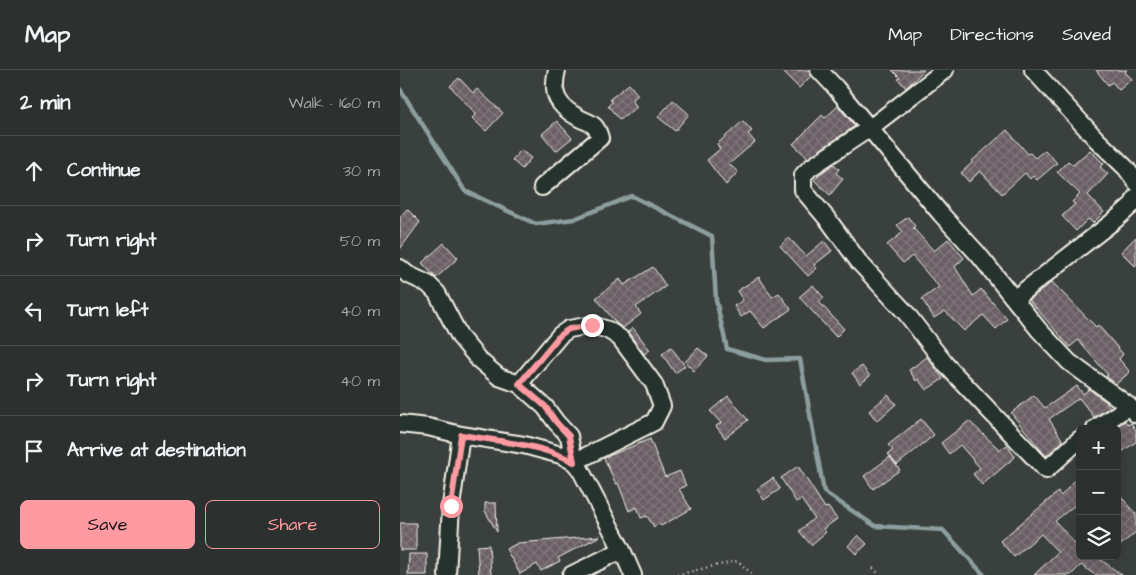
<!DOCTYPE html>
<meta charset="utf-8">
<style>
body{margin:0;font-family:"Architects Daughter",sans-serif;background:#343836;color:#f1f3f6}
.controls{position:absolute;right:15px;bottom:15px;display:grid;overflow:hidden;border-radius:8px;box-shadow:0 5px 20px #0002}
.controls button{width:45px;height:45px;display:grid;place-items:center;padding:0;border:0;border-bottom:1px solid #484b4a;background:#2c302e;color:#f1f3f6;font:25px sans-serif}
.stop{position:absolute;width:15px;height:15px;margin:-11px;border:4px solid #ff9aa2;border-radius:50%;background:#fff}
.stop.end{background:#ff9aa2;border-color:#fff;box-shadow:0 1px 5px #0008}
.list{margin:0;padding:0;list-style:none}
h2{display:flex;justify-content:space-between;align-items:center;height:65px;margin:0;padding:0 20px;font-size:21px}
h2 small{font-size:16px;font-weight:400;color:#a6a9aa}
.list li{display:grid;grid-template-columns:32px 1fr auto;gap:15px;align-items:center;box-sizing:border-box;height:70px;padding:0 20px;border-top:1px solid #484b4a}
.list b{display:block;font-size:19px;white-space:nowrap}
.list em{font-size:16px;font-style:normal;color:#a6a9aa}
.actions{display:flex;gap:10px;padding:15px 20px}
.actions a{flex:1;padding:11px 0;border:1px solid #ff9aa2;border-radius:8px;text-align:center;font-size:18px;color:#ff9aa2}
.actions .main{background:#ff9aa2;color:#111}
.icon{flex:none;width:28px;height:28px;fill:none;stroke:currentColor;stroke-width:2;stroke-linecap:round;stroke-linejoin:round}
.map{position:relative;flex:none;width:736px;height:505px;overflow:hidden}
header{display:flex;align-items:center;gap:30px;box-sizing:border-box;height:70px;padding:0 25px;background:#2c302e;border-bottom:1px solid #484b4a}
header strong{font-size:24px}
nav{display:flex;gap:28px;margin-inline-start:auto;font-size:18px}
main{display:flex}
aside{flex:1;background:#2c302e}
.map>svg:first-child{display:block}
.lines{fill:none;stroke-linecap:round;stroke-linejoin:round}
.stream{stroke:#8c9f9e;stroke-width:4.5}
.building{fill:url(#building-cross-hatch);stroke:#f4f1e8}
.minor-casing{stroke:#f4f1e8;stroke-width:20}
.path{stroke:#f4f1e8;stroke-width:2.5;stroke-dasharray:1 4;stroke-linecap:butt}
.minor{stroke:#26332d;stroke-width:16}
.route{stroke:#ff9aa2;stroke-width:6}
</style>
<header>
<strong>Map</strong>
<nav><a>Map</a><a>Directions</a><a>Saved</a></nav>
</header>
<main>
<aside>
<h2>2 min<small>Walk · 160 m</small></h2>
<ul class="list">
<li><svg class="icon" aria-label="ahead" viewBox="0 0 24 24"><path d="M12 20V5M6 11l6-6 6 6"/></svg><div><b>Continue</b></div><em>30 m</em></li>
<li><svg class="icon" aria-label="right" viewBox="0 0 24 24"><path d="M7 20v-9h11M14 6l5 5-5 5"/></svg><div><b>Turn right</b></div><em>50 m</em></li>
<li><svg class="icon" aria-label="left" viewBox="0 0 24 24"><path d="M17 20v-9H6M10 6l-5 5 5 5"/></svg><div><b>Turn left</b></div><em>40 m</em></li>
<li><svg class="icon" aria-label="right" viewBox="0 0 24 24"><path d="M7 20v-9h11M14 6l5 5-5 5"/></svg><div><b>Turn right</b></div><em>40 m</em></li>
<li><svg class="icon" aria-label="arrive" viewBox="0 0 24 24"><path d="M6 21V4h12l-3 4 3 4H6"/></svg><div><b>Arrive at destination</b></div></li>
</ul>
<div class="actions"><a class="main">Save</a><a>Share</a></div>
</aside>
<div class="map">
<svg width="736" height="505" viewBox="0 0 736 505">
<defs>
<pattern id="building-cross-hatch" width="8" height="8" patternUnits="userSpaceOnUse" patternTransform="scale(1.25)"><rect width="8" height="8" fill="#6a5f65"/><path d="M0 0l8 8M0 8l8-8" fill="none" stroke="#80767b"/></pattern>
</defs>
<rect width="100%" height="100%" fill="#3a403e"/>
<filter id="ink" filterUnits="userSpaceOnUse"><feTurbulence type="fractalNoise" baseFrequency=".02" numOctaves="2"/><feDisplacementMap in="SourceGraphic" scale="10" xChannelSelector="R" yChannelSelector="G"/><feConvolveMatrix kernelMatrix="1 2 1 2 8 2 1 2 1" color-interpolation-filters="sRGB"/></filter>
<g filter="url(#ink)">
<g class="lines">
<path class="stream" d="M0,19L65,121L136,154L174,149L232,126L312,166L316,230L327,279L366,290L400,289L424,422L475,456L543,460L584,505"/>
</g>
<path class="building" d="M381,0H409L411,6L399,18Z
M492,0H524L506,18L498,9L500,8Z
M696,0H727L725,2L732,9L719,20L712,12L708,15Z
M59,8L73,23L77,19L103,43L86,61L72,48L76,44L50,16Z
M229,14L238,25L232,30L237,37L220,50L208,36L212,32L210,29Z
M273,30L289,44L275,61L258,47Z
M438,36L455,56L408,88L393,74L422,45L425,48Z
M157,51L172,68L156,81L142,64Z
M343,51L352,61L348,64L355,72L329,94L338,102L326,115L307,90L320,79L317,74Z
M607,60L628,84L630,83L635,88L645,80L657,93L637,110L633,106L630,109L625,103L602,124L580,101L569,112L561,103L573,92L572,91Z
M121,80L131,88L122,99L112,90Z
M690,80L704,94L700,97L708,104L688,125L704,142L693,153L688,149L676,161L662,146L675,134L672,132L680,124L657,102L668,91L673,95Z
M434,94L439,99L436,103L443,109L430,125L414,110L420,104Z
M7,139L20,152L0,179V147Z
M508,147L515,156L513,158L534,181L548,169L564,188L555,197L573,226L581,219L607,249L596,259L583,245L564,261L545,241L534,248L522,229L539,217L512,186L503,193L487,175L503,162L497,155Z
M736,167V197L721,182Z
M389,168L406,186L424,171L432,181L414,195L417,198L408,206L380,176Z
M44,173L58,188L36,208L22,193Z
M253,197L266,216L236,237L241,244L223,258L216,253L196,228L220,209L224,215Z
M359,207L372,227L379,223L391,239L364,258L350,241L341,247L334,236L343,230L337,221Z
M652,212L696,257L698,255L723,284L719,289L730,302L716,314L706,306L708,305L678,270L670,277L629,230Z
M413,215L424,228L419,232L444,259L436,267L399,227Z
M233,258L250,280L244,284L228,262Z
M271,277L285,296L275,303L262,284Z
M298,278L308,286L294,301L285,292Z
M527,287L543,309L526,320L518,309L516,311L509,300Z
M462,296L470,306L460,314L452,303Z
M677,316L683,324L689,319L705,331L710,337L694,347L679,328L649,349L663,371L646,386L611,343L634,325L645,338Z
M488,325L496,334L477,351L469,341Z
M328,326L348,350L325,368L316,356L321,353L310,341Z
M521,349L534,365L497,395L488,384L493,380L488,375Z
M569,351L600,380L607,375L615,387L582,415L573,404L580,398L560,375L549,384L541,373Z
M725,351L728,355L731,353L736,360V372L717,385V359H713Z
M250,369L265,407L280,401L286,416L279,419L291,439L261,456L259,454L254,457L247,446L241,448L237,437L229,441L218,413L216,414L204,388Z
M490,387L500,400L473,419L464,406Z
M398,396L425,438L428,437L437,449L423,459L426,462L411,475L399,461L414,448L401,429L396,432L381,408Z
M680,404V431L655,451L680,479V486H696L722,505H695L681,495L671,505H634L658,482L641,464L614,487L600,471L658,422L661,426Z
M373,408L380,419L364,430L357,419Z
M717,422L736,444V462L717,478Z
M85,433H96L97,462L85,441Z
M0,453H16V480H0Z
M458,465L467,474L456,484L448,476Z
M200,466L158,488L160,491L141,501L137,494L120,504L106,479L118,473Z
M89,475L91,505H79L77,476Z
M9,484H27V505H8Z"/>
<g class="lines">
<defs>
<path id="minor" d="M419,0L436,18L541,144L578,184L639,260L669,292L729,336L736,344
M545,0L470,58L410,98L403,105V120L429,151L459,192L506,243L546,295L646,400L680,369
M633,0L697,70L726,98L736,112
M142,117L200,68C196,53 191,54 179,48C157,36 151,24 157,0
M0,198L7,204L28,214L37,223L60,267L79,290L99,307L119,314L145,337L156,352L169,366L174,392L254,352L262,336L254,314L220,268L208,260L192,255L169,259L160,265L119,314
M615,228L715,150L733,134L736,127
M0,354L28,357L61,365L124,375L161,385L174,392L180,399L222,480L233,505
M695,359L729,336
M47,505L51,436L61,365
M171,505L222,480"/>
</defs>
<use href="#minor" class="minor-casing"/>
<path class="path" d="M473,498L480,505
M277,505L309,497L338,491L353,505"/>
<use href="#minor" class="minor"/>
</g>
</g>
<g class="lines" filter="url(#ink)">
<path class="route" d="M51,436L61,365C98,371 140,374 174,392L169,366L156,352L145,336L119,314L160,265L169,259L192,255"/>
</g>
</svg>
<div class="controls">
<button>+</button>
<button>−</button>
<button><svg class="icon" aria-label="layers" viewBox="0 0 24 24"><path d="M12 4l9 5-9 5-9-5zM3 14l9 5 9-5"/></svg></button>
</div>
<div class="stop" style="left:51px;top:436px"></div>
<div class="stop end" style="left:192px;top:255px"></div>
</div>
</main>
